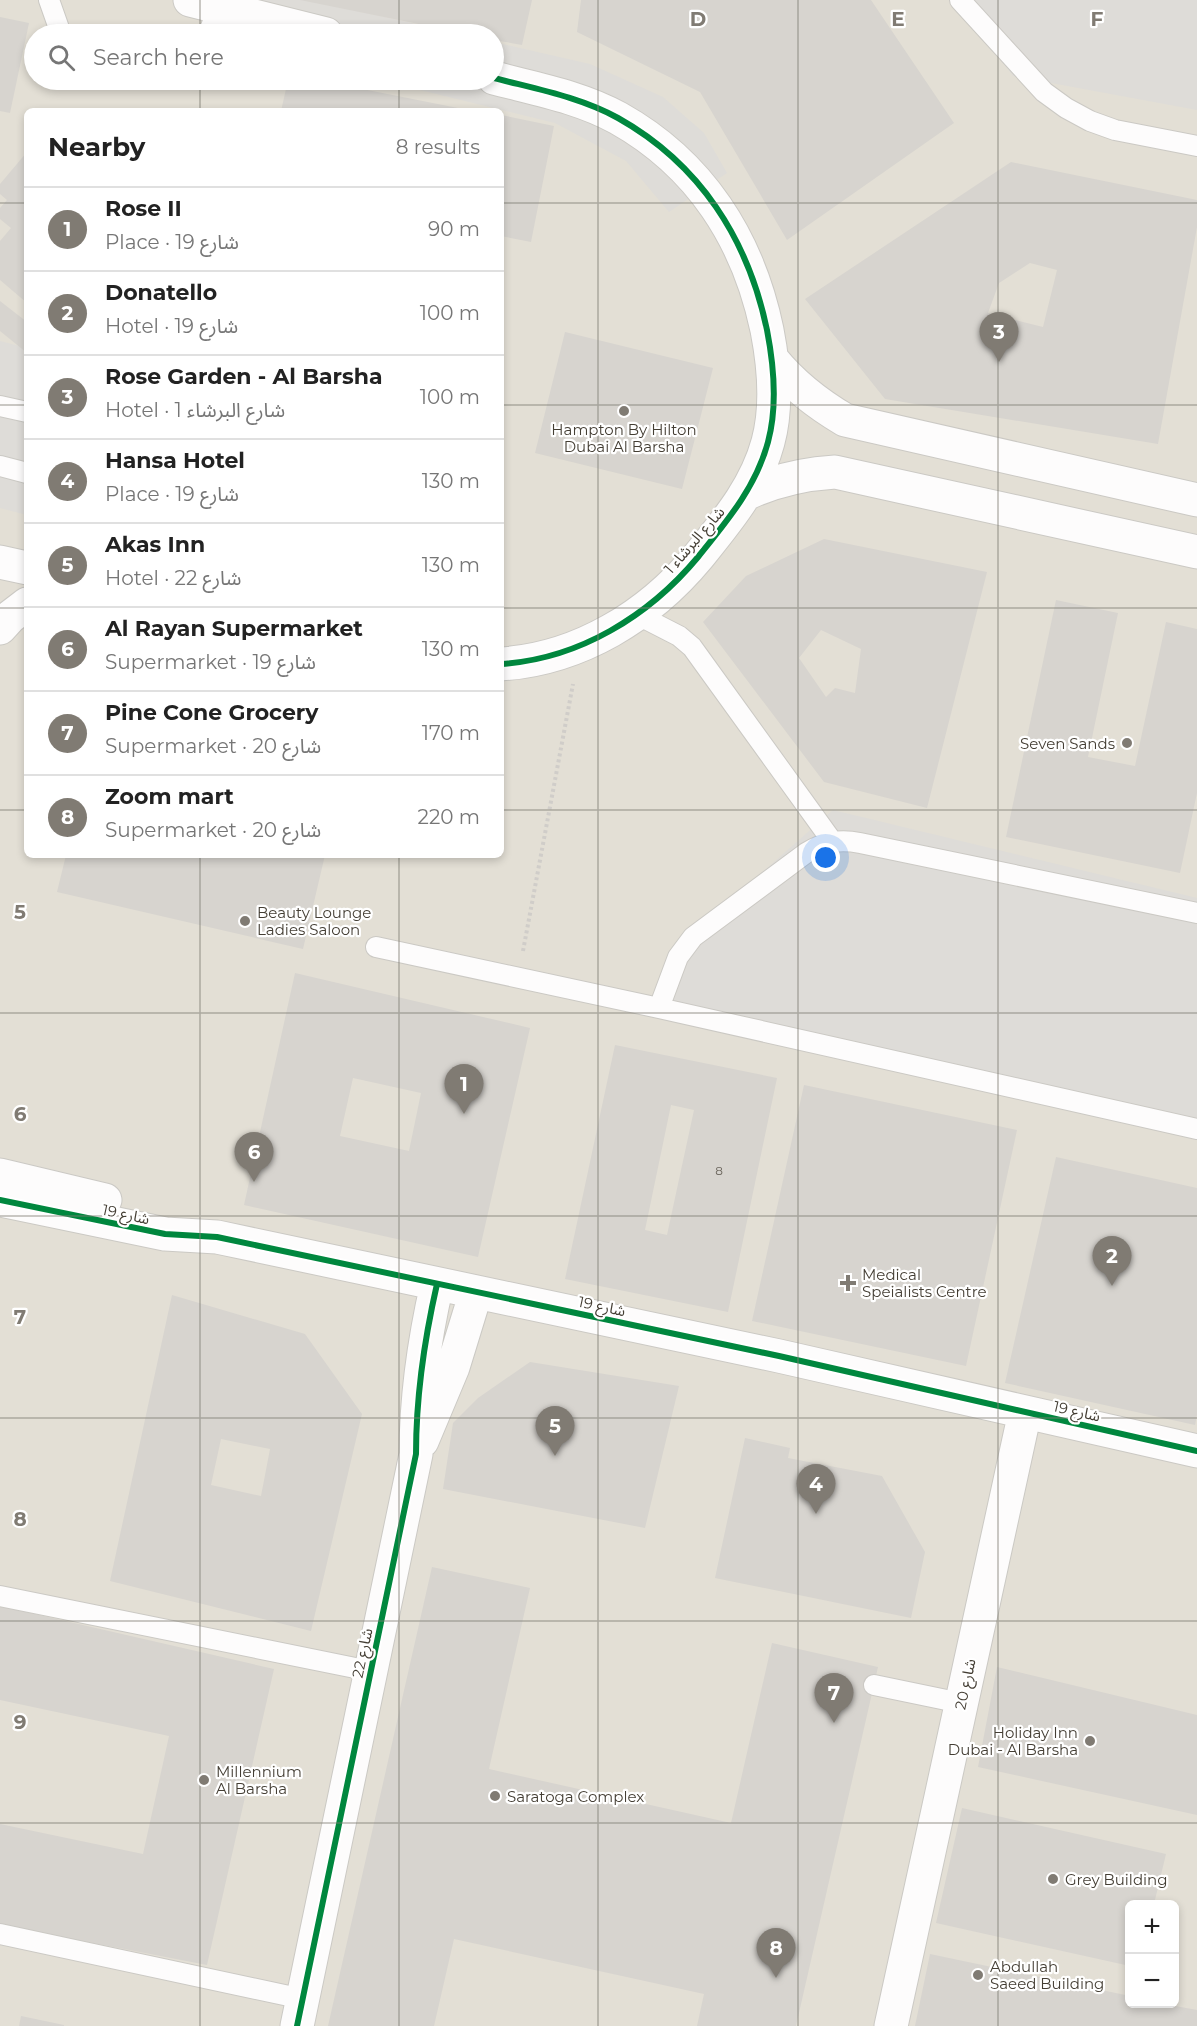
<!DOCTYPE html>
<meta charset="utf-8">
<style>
body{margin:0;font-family:Montserrat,"Noto Sans Arabic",sans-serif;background:#f2f2f2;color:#222}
.controls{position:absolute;right:18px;bottom:18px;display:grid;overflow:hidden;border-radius:9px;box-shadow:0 3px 9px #0003}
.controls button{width:54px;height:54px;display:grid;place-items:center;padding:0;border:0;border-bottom:2px solid #e0e0e0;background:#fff;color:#222;font:30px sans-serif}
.you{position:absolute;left:826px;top:858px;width:21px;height:21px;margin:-15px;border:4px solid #fff;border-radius:50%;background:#1a73e8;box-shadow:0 0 0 9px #1a73e833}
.badge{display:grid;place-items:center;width:39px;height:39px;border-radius:50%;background:#807b73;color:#fff;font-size:20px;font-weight:700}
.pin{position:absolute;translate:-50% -50px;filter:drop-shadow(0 2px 3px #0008)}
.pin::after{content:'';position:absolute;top:32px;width:21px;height:18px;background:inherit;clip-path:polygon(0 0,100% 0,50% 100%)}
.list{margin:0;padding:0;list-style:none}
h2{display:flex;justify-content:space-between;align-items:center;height:78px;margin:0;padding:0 24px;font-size:26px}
h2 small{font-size:20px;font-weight:400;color:#767676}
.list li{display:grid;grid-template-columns:39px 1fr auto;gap:18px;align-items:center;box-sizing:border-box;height:84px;padding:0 24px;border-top:2px solid #e0e0e0}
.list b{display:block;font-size:22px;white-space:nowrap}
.list p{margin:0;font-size:20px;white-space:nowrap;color:#767676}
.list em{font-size:20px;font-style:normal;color:#767676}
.icon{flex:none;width:33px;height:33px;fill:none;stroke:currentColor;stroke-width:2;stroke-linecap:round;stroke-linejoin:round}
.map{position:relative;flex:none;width:1197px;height:2026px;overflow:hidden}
.search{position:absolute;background:#fff;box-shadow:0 3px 9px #0003;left:24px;top:24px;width:480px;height:66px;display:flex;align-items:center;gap:15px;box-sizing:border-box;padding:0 21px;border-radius:33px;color:#767676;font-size:22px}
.panel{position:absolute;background:#fff;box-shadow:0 3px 9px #0003;left:24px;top:108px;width:480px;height:750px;border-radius:9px}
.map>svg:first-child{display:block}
.residential{fill:#e3dfd5;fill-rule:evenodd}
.parking{fill:#dedcd8}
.building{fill:#d7d4cf;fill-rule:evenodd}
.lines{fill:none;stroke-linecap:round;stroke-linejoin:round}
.service-casing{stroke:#cbc9c4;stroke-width:22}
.minor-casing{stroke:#cbc9c4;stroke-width:35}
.tertiary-casing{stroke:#cbc9c4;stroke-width:35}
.path{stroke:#d0cdc9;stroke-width:4;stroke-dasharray:3 3;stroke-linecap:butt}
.service{stroke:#fdfcfc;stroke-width:20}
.minor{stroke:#fdfcfc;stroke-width:33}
.tertiary{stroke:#fdfcfc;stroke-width:33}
.cycleway-casing{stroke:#fff;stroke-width:10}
.cycleway{stroke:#00873e;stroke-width:6}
.grid{fill:none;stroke:#807b73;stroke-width:1.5;stroke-opacity:0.55}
.poi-dot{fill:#807b73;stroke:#fff;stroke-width:2}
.labels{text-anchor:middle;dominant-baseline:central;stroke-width:4.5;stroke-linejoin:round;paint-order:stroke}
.number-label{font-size:12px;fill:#6a655c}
.poi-label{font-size:15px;fill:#443e34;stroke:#fff;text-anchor:start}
.street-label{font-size:15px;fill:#443e34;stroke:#fff}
.grid-label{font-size:20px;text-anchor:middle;font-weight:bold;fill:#807b73;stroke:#fff;stroke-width:4.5;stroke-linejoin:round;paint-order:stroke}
</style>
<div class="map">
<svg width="1197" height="2026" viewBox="0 0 1197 2026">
<rect width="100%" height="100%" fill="#efede8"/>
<path class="residential" d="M0,0H1197V2026H0ZM34,34H494V80H34ZM27,111H501V855H27ZM1130,1904H1174V2004H1130Z"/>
<path class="parking" d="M240,0H308L461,34H230Z
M954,0H1197V110L1013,76Z
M494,42L590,64L663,97L704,133L727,173L669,212L626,161L555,123L379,80H494Z
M0,341L27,348V515L0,508Z
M833,810L1197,898V1125L662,1000L681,952L724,906Z"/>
<path class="building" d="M300,0H532L522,45L494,40V34H468Z
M581,0H871L954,123L787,240L700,92L577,32Z
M0,17L29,23L10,113L0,111Z
M288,80H317L473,111H281Z
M501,115L554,126L531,242L501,236Z
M27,152V303L0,280V241L11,228L0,219V208L7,200L0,194V184Z
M1011,162L1197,200V227L1158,444L885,399L805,299ZM1030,263L1057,270L1043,327L988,313L999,283Z
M0,301L27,322V353L0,331Z
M565,332L713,368L682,489L535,453Z
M824,539L987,572L927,808L824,782L703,622L746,576ZM821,630L861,649L855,693L835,688L826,697L799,658Z
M1056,600L1118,613L1088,757L1135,766L1166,622L1197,629V793L1180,873L1006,837Z
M66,855H325L303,949L57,892Z
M295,973L530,1028L478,1257L244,1205ZM353,1078L421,1093L409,1151L340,1136Z
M615,1045L777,1078L728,1312L565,1279ZM671,1105L694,1110L667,1235L645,1230Z
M804,1085L1017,1130L966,1366L752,1321Z
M1056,1157L1197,1188V1415L1195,1425L1005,1383Z
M172,1295L305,1334L362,1414L311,1631L110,1581ZM221,1439L270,1449L261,1496L211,1485Z
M530,1362L679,1386L645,1528L443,1489L453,1423L478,1398Z
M745,1438L790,1448L788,1458L882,1476L925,1552L911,1618L715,1578Z
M432,1567L530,1588L489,1769L731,1823L772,1643L878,1667L796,2026H697L704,1994L454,1939L434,2026H328Z
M0,1606L274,1669L207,1965L0,1925V1824L143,1854L169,1736L0,1700Z
M997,1667L1197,1715V1815L978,1767Z
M962,1808L1166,1854L1154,1904H1130V1966L936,1923Z
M930,1954L1130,1996V2004H1164L1197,2010V2026H915Z
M21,2016L64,2025V2026H19Z"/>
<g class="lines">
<defs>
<path id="service" d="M49,0L61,34
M960,0L1044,92L1066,108L1090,121L1115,130L1197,146
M208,34L219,7
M0,406L27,412
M0,466L27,473
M638,615L679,636L692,647L832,841
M376,947L659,1008L1197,1129
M659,1008L678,957L693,937L806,853C824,842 839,839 860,843L1197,913
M0,1596L370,1671
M874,1685L961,1703
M0,1934L303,1999"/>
<path id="minor" d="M0,628L10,617L27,604
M0,1175L105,1200
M0,1200L165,1234L217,1237L779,1356L1197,1451
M422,1441L453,1367L476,1292
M297,2026L416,1454C416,1395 424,1341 437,1284
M891,2026L1025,1412"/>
<path id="tertiary" d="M190,0L326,34
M494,78C536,89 580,97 618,118C700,164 748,239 767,330C774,366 778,405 768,442C756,487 727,521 698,557C649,616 579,659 501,664
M772,359C793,385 816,403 845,420L1197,500
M748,493C776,480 804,474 835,472L1197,552
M0,562L27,568"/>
</defs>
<use href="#service" class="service-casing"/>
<use href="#minor" class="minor-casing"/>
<use href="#tertiary" class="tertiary-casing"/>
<path class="path" d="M523,951L573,684"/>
<use href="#service" class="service"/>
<use href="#minor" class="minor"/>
<use href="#tertiary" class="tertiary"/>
<defs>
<path id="cycleway" d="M494,78C536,89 580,97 618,118C700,164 748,239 767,330C774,366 778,405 768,442C756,487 727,521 698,557C649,616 579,659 501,664
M0,1200L165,1234L217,1237L779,1356L1197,1451
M297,2026L416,1454C416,1395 424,1341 437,1284"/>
</defs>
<use href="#cycleway" class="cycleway-casing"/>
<use href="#cycleway" class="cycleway"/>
</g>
<path class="grid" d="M200,0V34M399,0V34M598,0V2026M798,0V2026M998,0V2026M200,80V111M399,80V111M0,203H27M501,203H1197M0,405H27M501,405H1197M0,608H27M501,608H1197M0,810H27M501,810H1197M200,855V2026M399,855V2026M0,1013H1197M0,1216H1197M0,1418H1197M0,1621H1197M0,1823H1197"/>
<g class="poi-dot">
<circle cx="624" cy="411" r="6"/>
<circle cx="1127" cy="743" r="6"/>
<circle cx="245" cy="921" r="6"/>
<path d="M845 1274h6v6h6v6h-6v6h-6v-6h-6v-6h6z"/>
<circle cx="1090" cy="1741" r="6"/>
<circle cx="204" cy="1780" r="6"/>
<circle cx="495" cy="1796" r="6"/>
<circle cx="1053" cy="1879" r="6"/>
<circle cx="978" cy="1975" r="6"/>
</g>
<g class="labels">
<g class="number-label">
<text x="719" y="1170">8</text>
</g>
<g class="poi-label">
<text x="624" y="429" text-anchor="middle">Hampton By Hilton<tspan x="624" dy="17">Dubai Al Barsha</tspan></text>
<text x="1115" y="743" text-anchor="end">Seven Sands</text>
<text x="257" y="912">Beauty Lounge<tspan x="257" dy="17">Ladies Saloon</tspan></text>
<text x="862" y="1274">Medical<tspan x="862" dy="17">Speialists Centre</tspan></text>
<text x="1078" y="1732" text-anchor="end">Holiday Inn<tspan x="1078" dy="17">Dubai - Al Barsha</tspan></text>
<text x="216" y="1771">Millennium<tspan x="216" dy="17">Al Barsha</tspan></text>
<text x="507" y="1796">Saratoga Complex</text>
<text x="1065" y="1879">Grey Building</text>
<text x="990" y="1966">Abdullah<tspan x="990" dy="17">Saeed Building</tspan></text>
</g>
<g class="street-label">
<text transform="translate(694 540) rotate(-49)">شارع البرشاء 1</text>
<text transform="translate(126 1214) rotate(12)">شارع 19</text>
<text transform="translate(602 1306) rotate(12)">شارع 19</text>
<text transform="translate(1077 1411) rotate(13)">شارع 19</text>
<text transform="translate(362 1653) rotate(-78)">شارع 22</text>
<text transform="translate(965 1684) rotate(-78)">شارع 20</text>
</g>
</g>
<g class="grid-label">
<text x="698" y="26">D</text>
<text x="898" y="26">E</text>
<text x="1097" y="26">F</text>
<text x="20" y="919">5</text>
<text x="20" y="1121">6</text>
<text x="20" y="1324">7</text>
<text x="20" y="1526">8</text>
<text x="20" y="1729">9</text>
</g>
</svg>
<div class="controls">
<button>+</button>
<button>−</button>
</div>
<div class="you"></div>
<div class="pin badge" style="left:464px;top:1114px">1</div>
<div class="pin badge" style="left:1112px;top:1286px">2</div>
<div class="pin badge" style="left:999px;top:362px">3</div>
<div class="pin badge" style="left:816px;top:1514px">4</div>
<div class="pin badge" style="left:555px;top:1456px">5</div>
<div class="pin badge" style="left:254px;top:1182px">6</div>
<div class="pin badge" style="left:834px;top:1723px">7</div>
<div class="pin badge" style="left:776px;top:1978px">8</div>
<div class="search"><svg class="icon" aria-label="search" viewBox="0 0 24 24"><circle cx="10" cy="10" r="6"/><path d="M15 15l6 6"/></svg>Search here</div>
<section class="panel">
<h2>Nearby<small>8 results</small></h2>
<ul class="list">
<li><span class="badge">1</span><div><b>Rose II</b><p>Place · شارع 19</p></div><em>90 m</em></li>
<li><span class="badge">2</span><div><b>Donatello</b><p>Hotel · شارع 19</p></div><em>100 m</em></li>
<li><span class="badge">3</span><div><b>Rose Garden - Al Barsha</b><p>Hotel · شارع البرشاء 1</p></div><em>100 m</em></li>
<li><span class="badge">4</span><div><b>Hansa Hotel</b><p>Place · شارع 19</p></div><em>130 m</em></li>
<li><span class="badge">5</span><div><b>Akas Inn</b><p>Hotel · شارع 22</p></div><em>130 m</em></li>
<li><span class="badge">6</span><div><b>Al Rayan Supermarket</b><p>Supermarket · شارع 19</p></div><em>130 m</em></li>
<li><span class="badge">7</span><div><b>Pine Cone Grocery</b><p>Supermarket · شارع 20</p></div><em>170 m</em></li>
<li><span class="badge">8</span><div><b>Zoom mart</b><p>Supermarket · شارع 20</p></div><em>220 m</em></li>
</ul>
</section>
</div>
